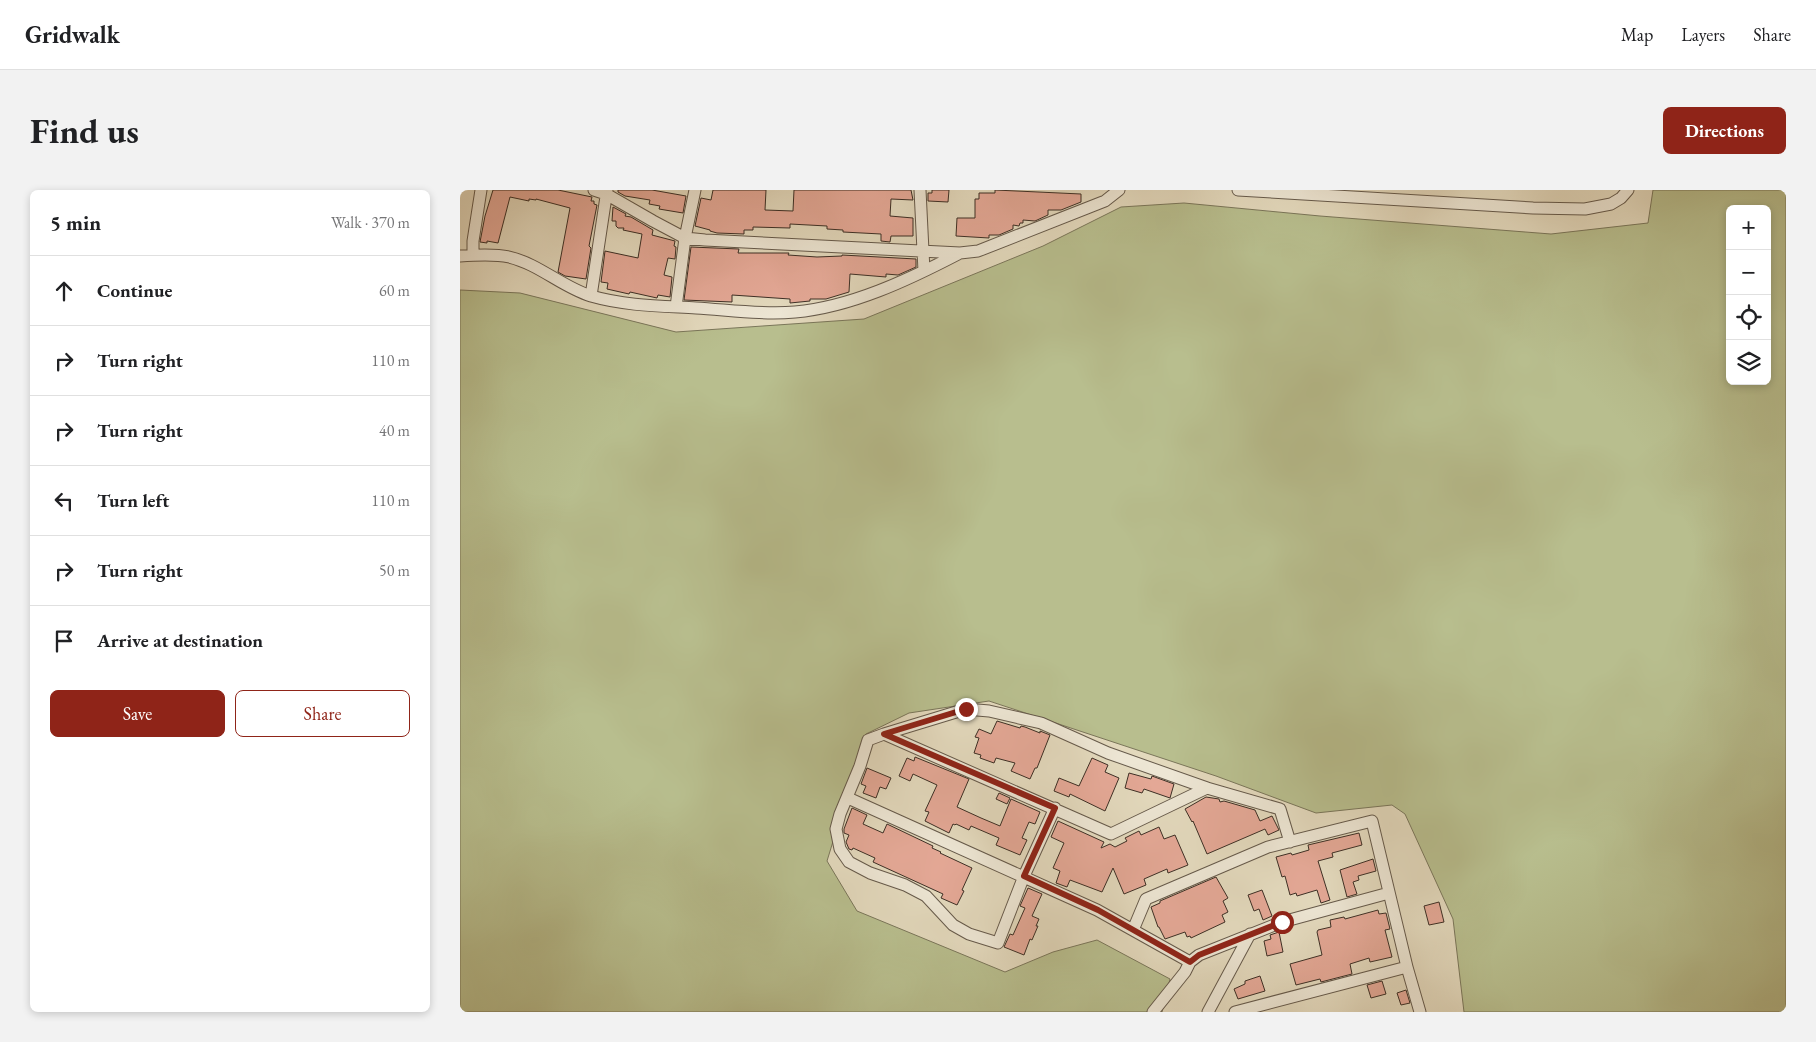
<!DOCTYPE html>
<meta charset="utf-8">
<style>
body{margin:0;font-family:"EB Garamond",serif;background:#f2f2f2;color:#202124}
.controls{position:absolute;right:15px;top:15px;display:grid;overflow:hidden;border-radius:8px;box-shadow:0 2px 8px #0003}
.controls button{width:45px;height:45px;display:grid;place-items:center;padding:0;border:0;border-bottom:1px solid #e0e0e0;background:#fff;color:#202124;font:25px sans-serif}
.stop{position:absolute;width:15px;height:15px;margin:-11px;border:4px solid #8f2418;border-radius:50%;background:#fff}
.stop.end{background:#8f2418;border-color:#fff;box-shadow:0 1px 5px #0008}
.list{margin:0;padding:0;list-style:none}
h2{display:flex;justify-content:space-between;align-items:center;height:65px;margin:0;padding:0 20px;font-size:21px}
h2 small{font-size:16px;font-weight:400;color:#757577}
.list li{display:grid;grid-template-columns:32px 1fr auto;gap:15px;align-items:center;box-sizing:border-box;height:70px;padding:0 20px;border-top:1px solid #e0e0e0}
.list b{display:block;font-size:19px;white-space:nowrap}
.list em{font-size:16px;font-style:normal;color:#757577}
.actions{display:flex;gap:10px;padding:15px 20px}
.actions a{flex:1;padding:11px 0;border:1px solid #8f2418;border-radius:8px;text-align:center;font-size:18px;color:#8f2418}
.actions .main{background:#8f2418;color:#fff}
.icon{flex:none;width:28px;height:28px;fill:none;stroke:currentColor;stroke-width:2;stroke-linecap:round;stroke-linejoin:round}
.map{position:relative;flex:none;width:1326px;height:822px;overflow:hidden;border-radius:8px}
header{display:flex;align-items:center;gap:30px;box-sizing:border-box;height:70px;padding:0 25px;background:#fff;border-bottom:1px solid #e0e0e0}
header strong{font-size:24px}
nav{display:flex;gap:28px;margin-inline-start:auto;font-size:18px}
.intro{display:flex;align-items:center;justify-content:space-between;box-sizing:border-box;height:120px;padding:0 30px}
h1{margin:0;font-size:35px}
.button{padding:12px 22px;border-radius:8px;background:#8f2418;color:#fff;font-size:18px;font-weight:700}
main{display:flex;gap:30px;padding:0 30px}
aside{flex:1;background:#fff;border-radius:8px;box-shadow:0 2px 8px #0003}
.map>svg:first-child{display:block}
.green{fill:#b8be8e;stroke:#7a765a;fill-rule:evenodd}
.building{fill:#e4a896;stroke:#3d2f25}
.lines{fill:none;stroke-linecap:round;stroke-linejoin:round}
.street-casing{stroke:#665a4b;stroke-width:13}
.street{stroke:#ede6d4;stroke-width:11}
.route{stroke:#8f2418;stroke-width:6}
</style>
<header>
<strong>Gridwalk</strong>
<nav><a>Map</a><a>Layers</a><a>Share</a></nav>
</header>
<div class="intro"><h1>Find us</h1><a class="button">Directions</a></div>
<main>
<aside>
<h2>5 min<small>Walk · 370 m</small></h2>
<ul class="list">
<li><svg class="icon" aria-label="ahead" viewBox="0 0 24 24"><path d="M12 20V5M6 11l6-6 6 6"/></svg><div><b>Continue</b></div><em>60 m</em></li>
<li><svg class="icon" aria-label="right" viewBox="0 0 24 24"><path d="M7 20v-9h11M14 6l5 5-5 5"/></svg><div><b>Turn right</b></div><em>110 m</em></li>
<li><svg class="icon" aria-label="right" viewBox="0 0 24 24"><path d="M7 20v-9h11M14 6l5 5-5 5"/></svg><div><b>Turn right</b></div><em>40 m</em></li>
<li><svg class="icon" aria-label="left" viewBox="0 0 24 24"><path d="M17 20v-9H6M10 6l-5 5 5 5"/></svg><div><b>Turn left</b></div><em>110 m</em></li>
<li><svg class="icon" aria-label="right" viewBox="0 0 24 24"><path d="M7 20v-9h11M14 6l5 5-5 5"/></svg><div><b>Turn right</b></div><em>50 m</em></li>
<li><svg class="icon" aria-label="arrive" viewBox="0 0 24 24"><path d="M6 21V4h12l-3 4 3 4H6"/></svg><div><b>Arrive at destination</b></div></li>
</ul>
<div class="actions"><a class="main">Save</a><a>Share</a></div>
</aside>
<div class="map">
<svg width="1326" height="822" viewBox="0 0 1326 822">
<rect width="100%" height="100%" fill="#e3d9bd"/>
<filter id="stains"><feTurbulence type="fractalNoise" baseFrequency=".004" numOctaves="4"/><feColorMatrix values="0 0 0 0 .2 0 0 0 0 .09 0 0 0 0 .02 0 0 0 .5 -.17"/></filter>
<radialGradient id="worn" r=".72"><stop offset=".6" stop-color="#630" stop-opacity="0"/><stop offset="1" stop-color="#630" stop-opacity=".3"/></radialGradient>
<path class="green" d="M1193,0H1326V822H1004L993,729L945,624L932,615L856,623L756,586L529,511L449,523L406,544L367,671L397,721L545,782L593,762L637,750L710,789L702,822H0V100L60,103L216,142L404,129L583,56L661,17L724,13L860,26L1091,44L1188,33ZM1270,19H1307V191H1270Z"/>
<path class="building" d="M33,0H98L132,7L131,11H134V14L137,15L129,56L131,58L126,89L105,86L98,82L110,18L76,9V10L69,9V11L50,7L38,53L27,51V53L20,52L25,26Z
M158,0H192L226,6L223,23L199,19L200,16L189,14L190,10L165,6L158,2Z
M253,0H306L305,20L333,21L334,0H451L453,10L431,9L430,26L453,28V46H431L430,52L421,51V44L383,42V40L367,39V36L330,34V38L293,37V40H284V44L257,43L250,41V40L235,36L241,8L251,10Z
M472,0H489L488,12L468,11V3H472Z
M535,0L621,4V12L601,20H588V25L575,31L563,30V33H560L559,36L553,35V39L539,45H529V48L496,46L497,28H515V9H519V3H535Z
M153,17L166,24L165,26L171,27L193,40L192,45L215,51L214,56L216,57L215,69L208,68L204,85L212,87L210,107L198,105L197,108L170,102L169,104L147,99L148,93L141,92L145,61L178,68L182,44L163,40L164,38H158L156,36V31H152Z
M231,57L279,59L278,63H329L328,65L357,67L382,66V65L456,69V77L438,85L426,84V87L390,84L389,102L366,109H350V111L330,113V109L272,105V112L224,110Z
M537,531L560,538L561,536L565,537L580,543V541L590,545L577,578H575L570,589L551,581L555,573L536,568L534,573L520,568L521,565L514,563L519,548L515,547L519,539L531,544Z
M455,567L509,589L497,617L521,628L540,636L551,609L580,622L575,634L569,632L562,648L567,650L560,665L536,655L539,648L511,636L509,640L496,634L495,635L493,634L489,643L465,631L469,622L465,621L477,595L453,584L450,591L439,586L447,568L454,571Z
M632,568L648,575L645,582L659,588L645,621L610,604L609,607L594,601L599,588L619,596Z
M407,578L431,588L426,599L420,597L416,608L403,603L406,596L401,594Z
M669,583L691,589L692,586L714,594L710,608L684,599L682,603L665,598Z
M539,603L550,608L547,614L536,609Z
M746,607L759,609L760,612L764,611L795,620L800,631L812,626L819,640L808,645L805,639L747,664L733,631L732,632L725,619Z
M392,618L407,625L403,634L423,643L427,634L473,656L472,658L481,662L480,663L512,678L502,700L504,701L497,715L481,708L483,704L413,672L415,668L393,658L392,660L389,659L386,652L389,645L384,643V639Z
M598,631L644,652L641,658L650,654L655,657L667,651L665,648L679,641L681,645L699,637L704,649L715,645L728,675L708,683L707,679L684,689L686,695L664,704L653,678L642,702L610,690L607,697L596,693L600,681L593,678L604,653L591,647Z
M899,643L902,655L872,663L873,667L858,671L870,710L861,713L857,700L837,706L836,703L830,705L825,686L822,687L816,667L831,663L832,665L849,660L848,655Z
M913,669L916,681L898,686L899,690L893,692L897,704L887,707L880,680Z
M756,687L768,708L763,711L768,722L762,725L765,732L731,748L730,746L727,747L725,742L705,749L699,737H698L691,717L700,713V711Z
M568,698L582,704L572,726L579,729L576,736H578L572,750L570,749L564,765L544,757L550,744L553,745L565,718L560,716Z
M802,700L812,726L803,730L799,719L794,721L788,705Z
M979,712L984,732L969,735L964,716Z
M918,720L919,724L926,723L930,739L925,740L932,767L910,772L909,768L890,774L892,784L861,792L860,789L836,795L830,774L862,765L857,742L858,740L871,737L870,730L884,727L885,729Z
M819,742L823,762L807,766L804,751L811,749L810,745Z
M800,786L805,801L778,809L774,799L785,794V791Z
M922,791L926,804L911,808L907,795Z
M946,800L950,813L941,815L937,803Z"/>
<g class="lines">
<defs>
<path id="street" d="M134,0L146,4L193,31L225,48L245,50L500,63L518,61L645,11L659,0
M460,0L464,81
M778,0L1073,18L1125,19L1151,14L1161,8L1168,0
M13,65V51L21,0
M0,66C14,65 36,64 49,67C79,74 102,97 131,106C166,116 201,116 236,118C269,120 303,125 335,122C391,117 448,90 498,64
M131,106L147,0
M216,117L225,48L235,0
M424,544L506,519L529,521L581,533L648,563L747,598
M388,608L637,720L730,772
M595,618L564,686L538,753L509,744L493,735L466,706L445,695L410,683L389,672L380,659L376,639L380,624L400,576L408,550L424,544L651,644L747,598L820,619L830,652
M673,740L686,709L808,657L912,631L947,777L960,822
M693,822L725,782L730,772L739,765L822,732L929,703
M748,822L790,744
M775,822L947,777"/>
</defs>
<use href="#street" class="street-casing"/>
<use href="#street" class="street"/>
</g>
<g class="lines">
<path class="route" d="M506,519L424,544L595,618L564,686L638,720L730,772L739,765L822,732"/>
</g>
<rect width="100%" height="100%" filter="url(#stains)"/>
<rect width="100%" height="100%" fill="url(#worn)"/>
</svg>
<div class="controls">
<button>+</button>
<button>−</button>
<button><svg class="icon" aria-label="locate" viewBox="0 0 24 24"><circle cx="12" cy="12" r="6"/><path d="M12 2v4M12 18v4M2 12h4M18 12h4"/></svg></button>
<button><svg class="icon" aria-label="layers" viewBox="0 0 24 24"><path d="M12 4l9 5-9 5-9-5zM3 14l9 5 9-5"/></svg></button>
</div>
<div class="stop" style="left:822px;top:732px"></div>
<div class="stop end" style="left:506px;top:519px"></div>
</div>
</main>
